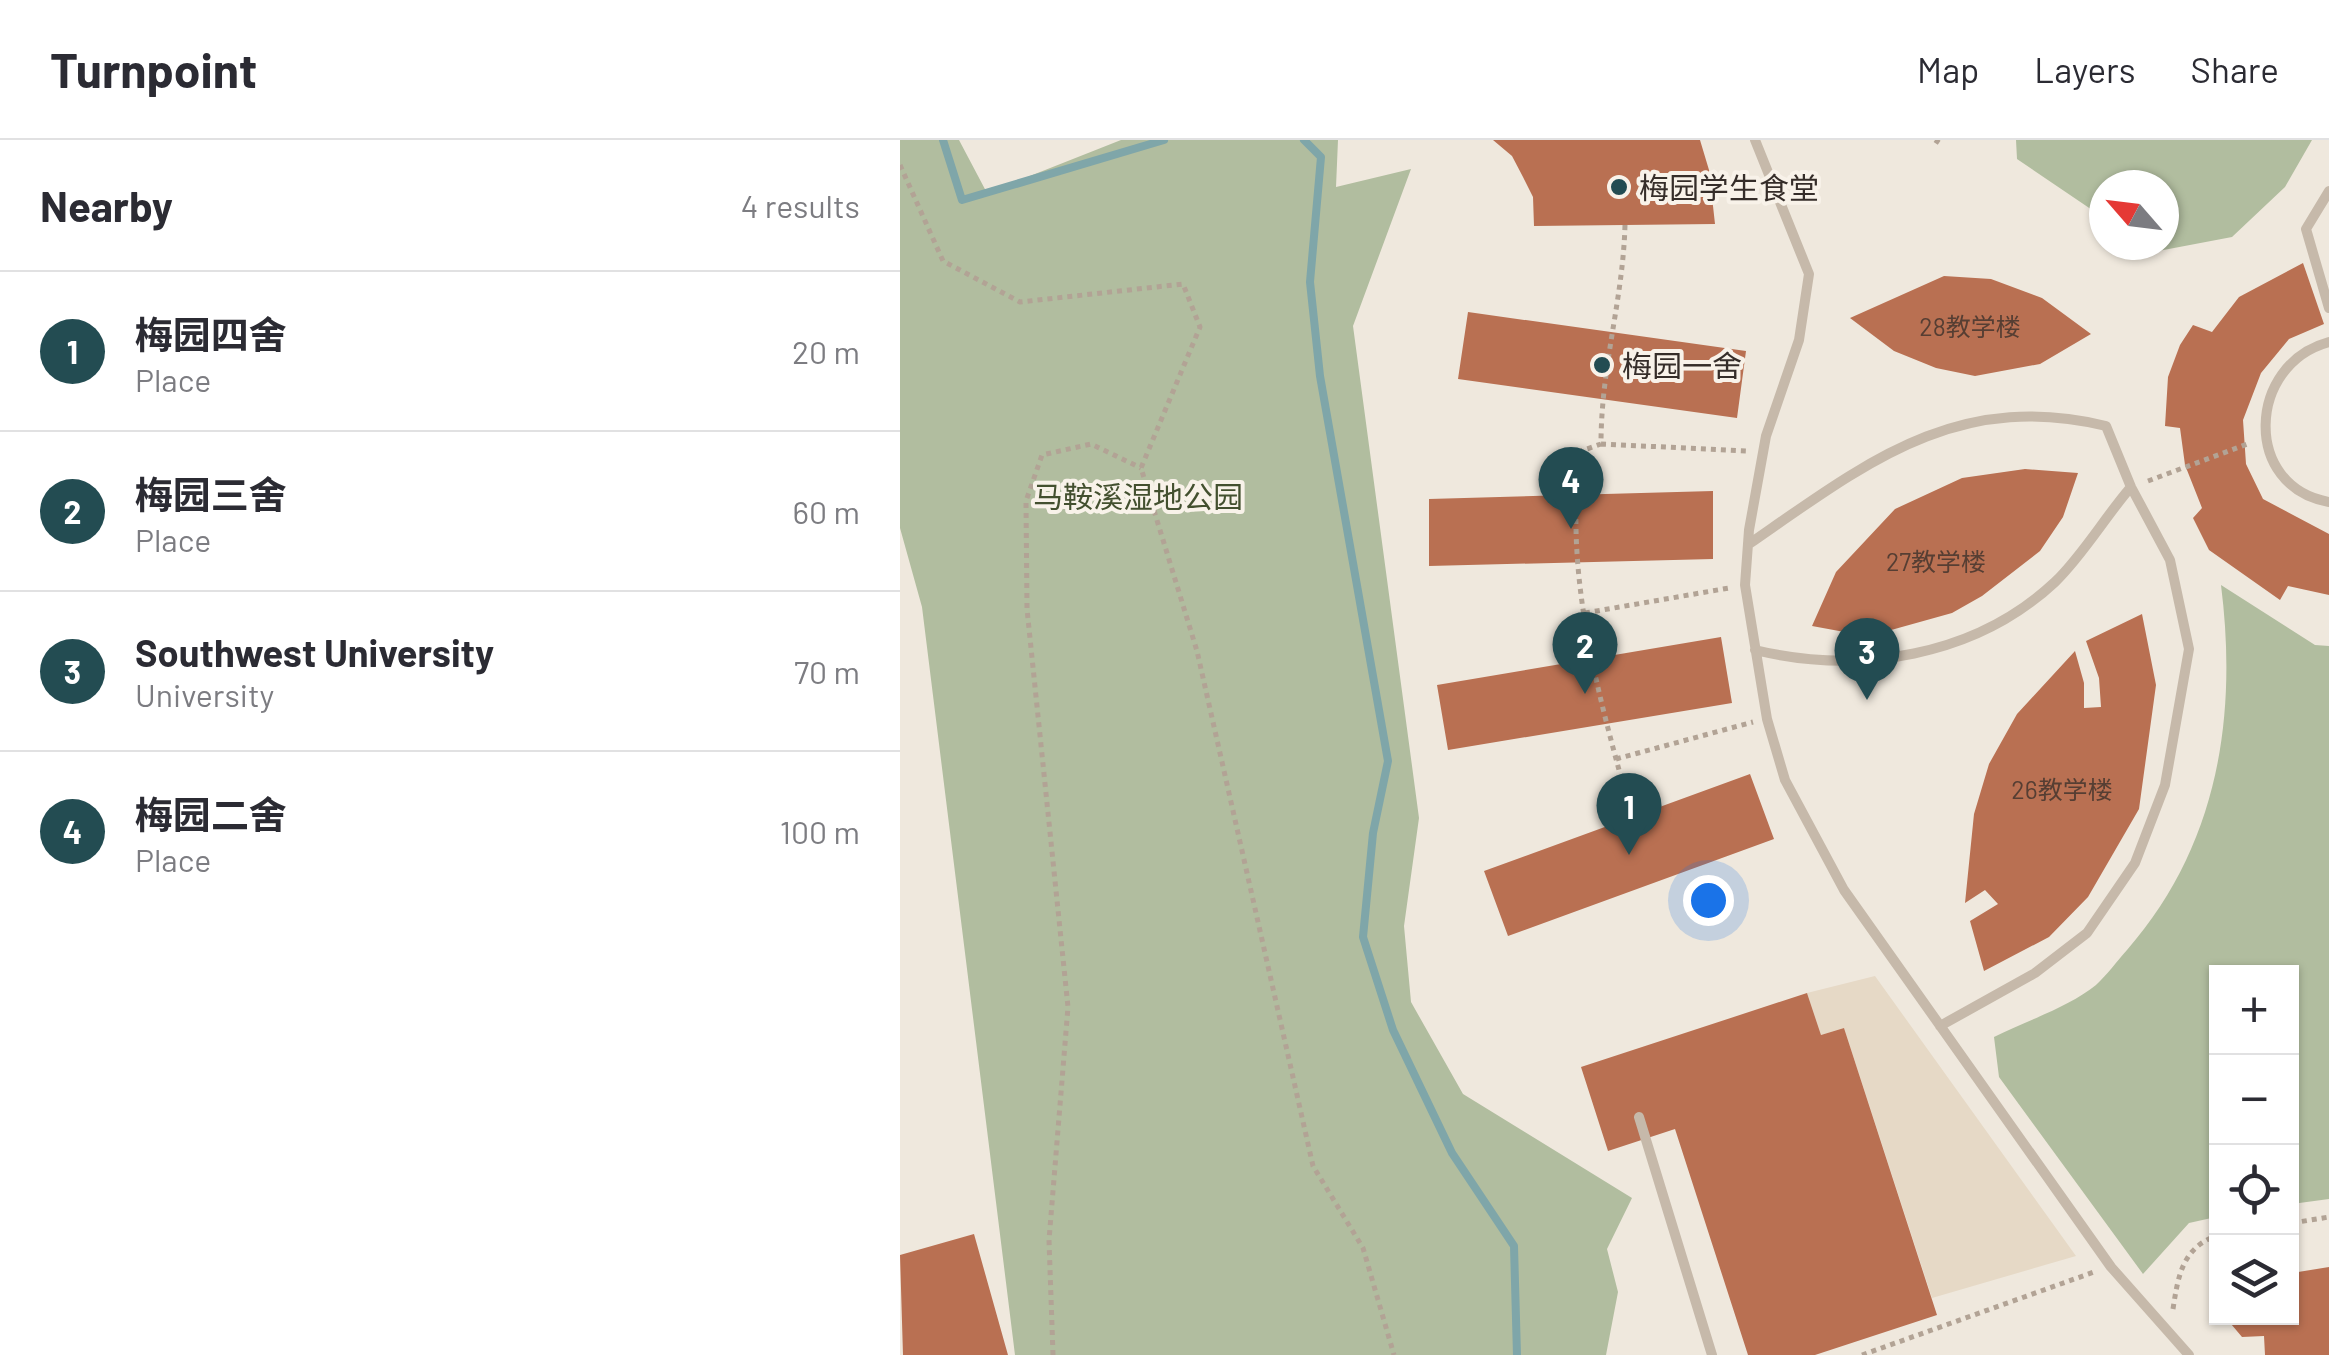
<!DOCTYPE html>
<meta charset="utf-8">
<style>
body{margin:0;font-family:Barlow,"Noto Sans SC",sans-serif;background:#f2f2f3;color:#2b2b33}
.controls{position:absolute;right:30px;bottom:30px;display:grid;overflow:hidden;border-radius:0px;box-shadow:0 2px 8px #0004}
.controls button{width:90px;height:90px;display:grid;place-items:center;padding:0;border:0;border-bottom:2px solid #e1e1e2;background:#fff;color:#2b2b33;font:50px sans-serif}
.compass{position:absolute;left:1189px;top:30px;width:90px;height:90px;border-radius:50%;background:#fff;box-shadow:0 2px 8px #0004;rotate:298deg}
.you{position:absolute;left:808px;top:760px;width:35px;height:35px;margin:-25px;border:8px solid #fff;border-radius:50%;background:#1a73e8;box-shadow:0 0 0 15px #1a73e833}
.badge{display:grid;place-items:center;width:65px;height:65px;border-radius:50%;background:#234c52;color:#fff;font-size:32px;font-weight:700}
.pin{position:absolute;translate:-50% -82px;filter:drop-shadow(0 2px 5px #0008)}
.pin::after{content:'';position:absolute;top:52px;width:35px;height:30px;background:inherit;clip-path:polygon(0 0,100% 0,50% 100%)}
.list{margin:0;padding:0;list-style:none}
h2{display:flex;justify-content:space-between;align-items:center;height:130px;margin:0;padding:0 40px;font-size:42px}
h2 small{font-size:32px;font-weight:400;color:#7c7c81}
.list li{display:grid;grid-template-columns:65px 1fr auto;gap:30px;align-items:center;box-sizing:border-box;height:160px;padding:0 40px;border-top:2px solid #e1e1e2}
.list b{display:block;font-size:38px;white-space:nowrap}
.list p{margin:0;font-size:32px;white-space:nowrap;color:#7c7c81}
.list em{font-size:32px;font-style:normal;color:#7c7c81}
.icon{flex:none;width:55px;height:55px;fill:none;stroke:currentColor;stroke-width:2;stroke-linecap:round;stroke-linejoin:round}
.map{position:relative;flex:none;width:1429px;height:1215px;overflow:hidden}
header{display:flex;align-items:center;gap:60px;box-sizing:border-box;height:140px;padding:0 50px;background:#fff;border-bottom:2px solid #e1e1e2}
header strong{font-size:48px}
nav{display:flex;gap:55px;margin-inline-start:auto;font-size:35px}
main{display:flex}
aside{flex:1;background:#fff}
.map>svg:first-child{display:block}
.green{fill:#b1bd9f}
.plaza{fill:#e6d9c6}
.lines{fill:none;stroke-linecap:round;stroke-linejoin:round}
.stream{stroke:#7fa6a9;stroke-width:8}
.building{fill:#b97052}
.path{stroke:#b2a395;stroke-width:5;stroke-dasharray:5 5;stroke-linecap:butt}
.service{stroke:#c6b9aa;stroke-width:10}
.poi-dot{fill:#234c52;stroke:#f8f2e9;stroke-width:4}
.labels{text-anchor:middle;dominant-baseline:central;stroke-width:8;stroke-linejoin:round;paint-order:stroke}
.number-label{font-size:25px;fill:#563e33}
.poi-label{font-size:30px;fill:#352d29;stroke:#f8f2e9;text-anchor:start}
.park-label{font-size:30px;fill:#43502f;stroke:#f8f2e9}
</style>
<header>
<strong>Turnpoint</strong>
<nav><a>Map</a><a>Layers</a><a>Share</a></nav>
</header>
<main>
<aside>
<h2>Nearby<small>4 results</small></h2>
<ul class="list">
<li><span class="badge">1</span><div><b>梅园四舍</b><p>Place</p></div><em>20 m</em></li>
<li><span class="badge">2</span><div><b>梅园三舍</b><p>Place</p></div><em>60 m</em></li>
<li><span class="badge">3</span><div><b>Southwest University</b><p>University</p></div><em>70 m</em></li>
<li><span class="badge">4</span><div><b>梅园二舍</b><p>Place</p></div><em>100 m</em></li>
</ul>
</aside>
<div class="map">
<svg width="1429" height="1215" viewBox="0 0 1429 1215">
<rect width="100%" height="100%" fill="#efe8dd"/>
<path class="green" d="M0,0H59L87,53L221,0H438L436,47L511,29L453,186L519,678L504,786L511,862L563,954L732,1058L707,1109L718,1152L706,1215H115L22,467L0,388Z
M1116,0H1412L1385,47L1332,97L1253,112L1243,105H1264V45H1204V78L1117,19Z
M1321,445L1415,505L1429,506V1059L1392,1064V832H1316V1077L1289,1083L1243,1134L1099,937L1094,897C1126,881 1169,867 1196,845C1207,835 1217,821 1227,810C1317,707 1338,579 1321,445Z"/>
<path class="plaza" d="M975,836L1176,1116L1032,1158L944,888L921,895L907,853Z"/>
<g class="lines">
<path class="stream" d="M43,0L62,60L264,0
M404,0L421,17L410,142L420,236L488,621L473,693L463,797L493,890L552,1013L614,1106L617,1215"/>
</g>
<path class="building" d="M593,0H800L809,30L815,84L634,86L633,57L623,37L612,16Z
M1403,123L1424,184L1389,199L1361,233L1343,280L1346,324L1363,359L1429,394V455L1388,446L1380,460L1309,410L1293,378L1302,368L1285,325L1280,288L1265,286L1268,237L1280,205L1293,185L1312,192L1339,157Z
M1044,136L1091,139L1142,158L1191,194L1140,224L1075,236L1036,228L994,211L950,178Z
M568,172L846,211L837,278L558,239Z
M1125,329L1178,333L1163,377L1140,411L1082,456L1052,473L984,492L950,493L912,486L936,432L995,369L1062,338Z
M813,351V419L529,426V359Z
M1242,474L1256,545L1239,669L1188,757L1149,797L1084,831L1070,781L1098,764L1085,750L1065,763L1074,674L1089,624L1117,574L1175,511L1184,543V568L1201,567L1199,538L1186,501Z
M821,497L832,563L548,610L537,545Z
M850,634L874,699L608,796L584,731Z
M907,853L921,895L944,888L1037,1175L915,1215H848L775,989L708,1011L681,927Z
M74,1094L108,1215H3L0,1115Z
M1429,1127V1215H1365L1364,1196L1342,1197L1326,1178H1392V1133Z"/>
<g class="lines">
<path class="path" d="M1035,0L1041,4
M0,25L43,121L120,162L283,144L300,187L241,328L297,511L413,1026L463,1108L494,1215
M725,85C723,160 701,226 701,304L681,311C662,432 700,561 732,677
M701,304L848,311
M1248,341L1350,303
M685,473L829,448
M716,619L853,582
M1392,1083L1429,1077
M1273,1169C1278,1137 1282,1108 1316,1096
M153,1215L149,1100L168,867L127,469L126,361L142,315L191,304L241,328
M962,1215L1194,1132"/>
<path class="service" d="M855,0L909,134L899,200L866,296L849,390L845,445L867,579L885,640L944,750L1211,1127L1289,1215
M1429,51L1406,89L1429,168
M1429,202C1347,224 1342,347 1429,362
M849,404C966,323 1056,250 1206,286L1231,347L1270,420L1289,509L1265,645L1235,723L1187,793L1135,833L1040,886
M855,510C959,535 1075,517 1155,442C1183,415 1205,377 1231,347
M739,977L812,1215"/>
</g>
<g class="poi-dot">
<circle cx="719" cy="47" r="10"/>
<circle cx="702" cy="225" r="10"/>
</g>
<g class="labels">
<g class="number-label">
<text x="1070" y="186">28教学楼</text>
<text x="1036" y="421">27教学楼</text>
<text x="1162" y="649">26教学楼</text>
</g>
<g class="poi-label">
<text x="739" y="47">梅园学生食堂</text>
<text x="722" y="225">梅园一舍</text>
</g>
<g class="park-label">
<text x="238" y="356">马鞍溪湿地公园</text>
</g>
</g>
</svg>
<div class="controls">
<button>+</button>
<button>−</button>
<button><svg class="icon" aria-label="locate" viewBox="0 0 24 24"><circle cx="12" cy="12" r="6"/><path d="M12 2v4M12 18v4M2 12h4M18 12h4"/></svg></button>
<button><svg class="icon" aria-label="layers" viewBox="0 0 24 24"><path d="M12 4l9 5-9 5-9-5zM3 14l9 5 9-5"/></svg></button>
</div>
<svg class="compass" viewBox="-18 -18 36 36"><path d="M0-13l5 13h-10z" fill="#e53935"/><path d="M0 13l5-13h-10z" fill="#7c7c81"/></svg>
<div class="you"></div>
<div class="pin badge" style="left:729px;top:715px">1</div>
<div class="pin badge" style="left:685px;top:554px">2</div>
<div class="pin badge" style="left:967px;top:560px">3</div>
<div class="pin badge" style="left:671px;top:389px">4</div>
</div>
</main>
